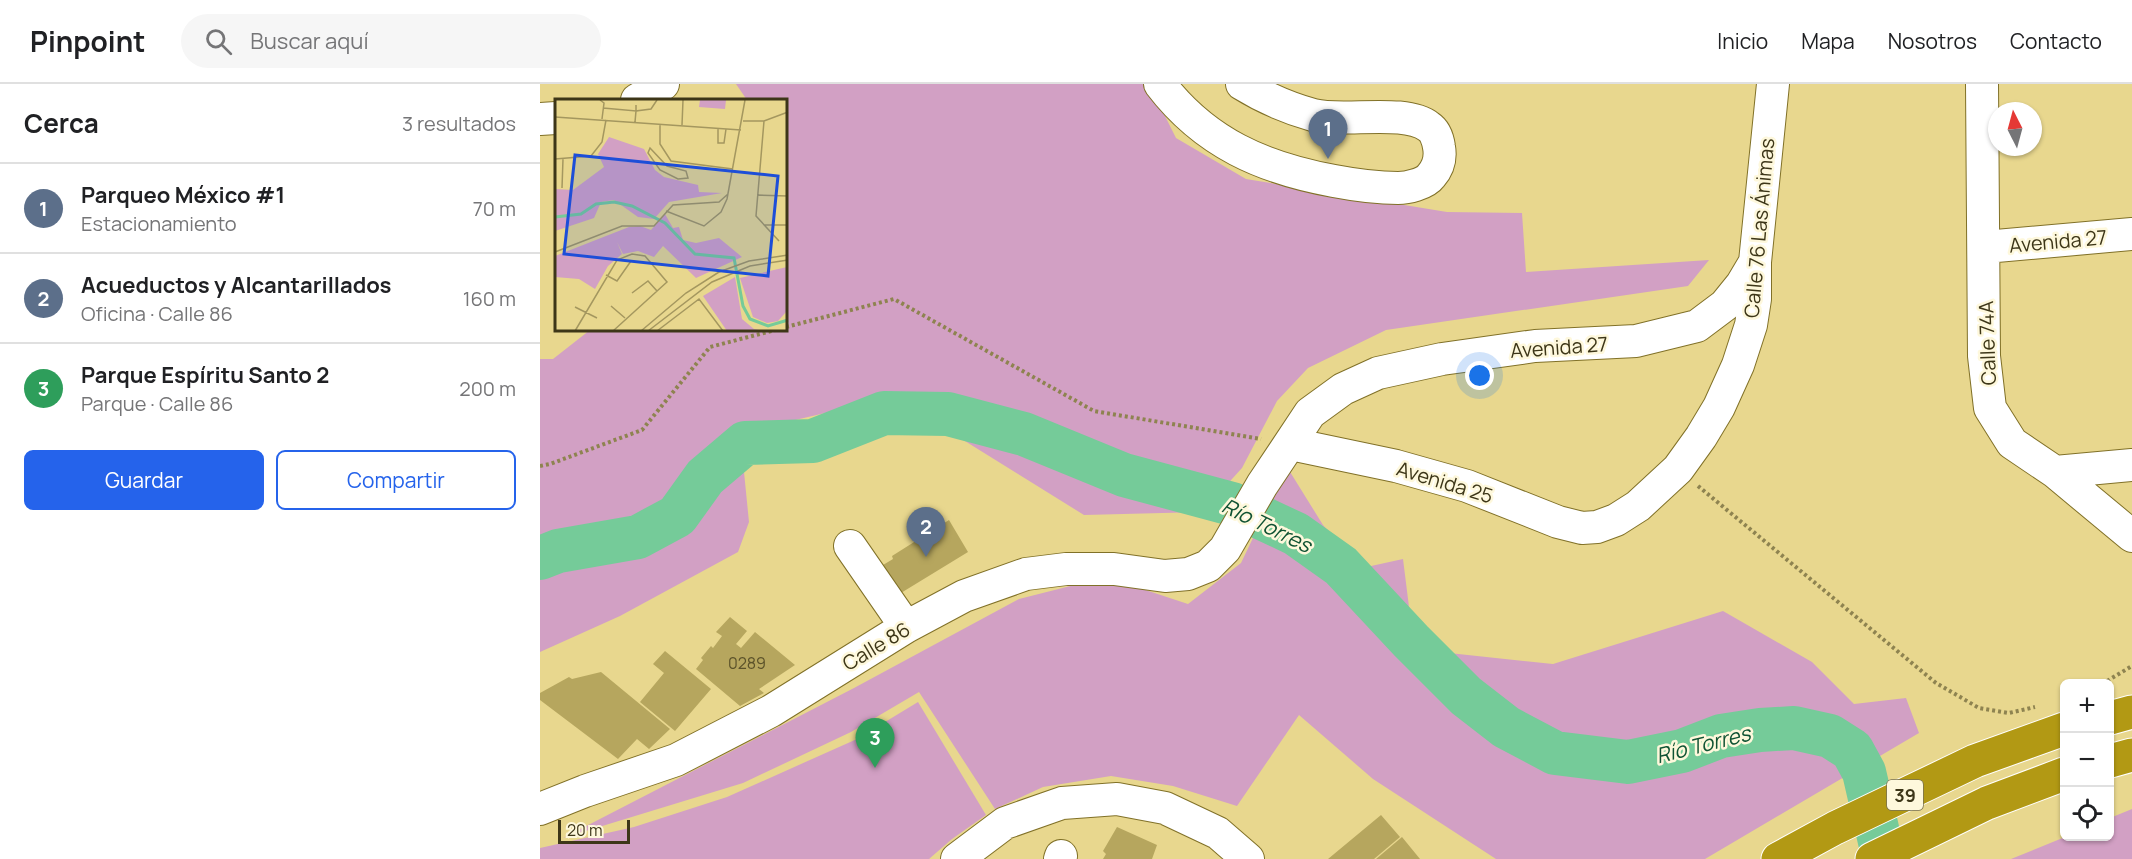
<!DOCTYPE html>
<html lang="es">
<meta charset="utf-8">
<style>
body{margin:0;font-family:Manrope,sans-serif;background:#f6f6f6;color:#202124}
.controls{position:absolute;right:18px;bottom:18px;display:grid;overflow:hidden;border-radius:9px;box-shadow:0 2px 4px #0004}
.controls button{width:54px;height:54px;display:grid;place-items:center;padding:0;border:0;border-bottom:2px solid #e0e0e0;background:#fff;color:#202124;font:30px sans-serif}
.compass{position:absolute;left:1448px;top:18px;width:54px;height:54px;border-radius:50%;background:#fff;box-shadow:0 2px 4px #0004;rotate:354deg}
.scale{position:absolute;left:18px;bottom:15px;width:72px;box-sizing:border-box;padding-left:6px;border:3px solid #3d3618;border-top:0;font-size:16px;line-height:21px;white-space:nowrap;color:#3d3618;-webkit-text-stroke:4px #fef8dc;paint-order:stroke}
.you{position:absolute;left:940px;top:292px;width:21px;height:21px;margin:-15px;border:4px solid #fff;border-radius:50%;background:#1a73e8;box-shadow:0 0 0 9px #1a73e833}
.badge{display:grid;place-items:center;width:39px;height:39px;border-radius:50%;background:#2563eb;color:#fff;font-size:20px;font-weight:700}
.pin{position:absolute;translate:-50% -50px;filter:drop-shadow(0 2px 3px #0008)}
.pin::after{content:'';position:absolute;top:32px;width:21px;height:18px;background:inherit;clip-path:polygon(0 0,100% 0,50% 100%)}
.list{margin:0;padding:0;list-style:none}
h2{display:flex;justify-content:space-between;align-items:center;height:78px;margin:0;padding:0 24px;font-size:26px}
h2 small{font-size:20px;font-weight:400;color:#757577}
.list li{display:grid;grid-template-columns:39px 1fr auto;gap:18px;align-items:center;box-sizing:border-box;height:90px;padding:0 24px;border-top:2px solid #e0e0e0}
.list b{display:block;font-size:22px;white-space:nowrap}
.list p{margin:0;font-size:20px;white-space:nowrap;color:#757577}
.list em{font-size:20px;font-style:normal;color:#757577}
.actions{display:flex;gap:12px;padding:18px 24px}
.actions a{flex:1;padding:14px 0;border:2px solid #2563eb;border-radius:9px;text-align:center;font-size:21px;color:#2563eb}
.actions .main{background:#2563eb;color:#fff}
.icon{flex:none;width:33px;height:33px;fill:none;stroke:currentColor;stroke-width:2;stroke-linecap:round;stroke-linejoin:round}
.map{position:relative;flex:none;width:1592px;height:775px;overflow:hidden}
header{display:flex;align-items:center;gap:36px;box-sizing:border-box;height:84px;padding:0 30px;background:#fff;border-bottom:2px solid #e0e0e0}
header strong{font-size:28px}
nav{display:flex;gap:33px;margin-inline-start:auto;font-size:21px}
.search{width:420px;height:54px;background:#f6f6f6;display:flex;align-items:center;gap:15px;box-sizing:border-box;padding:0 21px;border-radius:33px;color:#757577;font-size:22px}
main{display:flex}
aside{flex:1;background:#fff}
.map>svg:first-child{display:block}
.green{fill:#d2a0c4}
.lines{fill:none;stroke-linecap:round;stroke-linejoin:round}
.river{stroke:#75cb99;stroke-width:44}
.building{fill:#b6a65e}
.minor-casing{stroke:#817128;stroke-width:34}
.highway-casing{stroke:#fff;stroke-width:35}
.path{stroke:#8e8350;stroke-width:4;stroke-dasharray:3 3;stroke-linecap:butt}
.minor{stroke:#fff;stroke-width:32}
.highway{stroke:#b29914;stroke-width:33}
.labels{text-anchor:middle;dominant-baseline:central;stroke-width:5;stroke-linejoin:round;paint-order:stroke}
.number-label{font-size:16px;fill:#5b522a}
.shield{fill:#fef8dc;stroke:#777053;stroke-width:1.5}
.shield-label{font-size:18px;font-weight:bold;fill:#3d3618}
.street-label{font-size:20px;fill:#3d3618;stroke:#fef8dc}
.water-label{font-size:21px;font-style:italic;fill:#105333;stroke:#fef8dc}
.inset-river{fill:none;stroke:#75cb99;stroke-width:3}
.inset-road{fill:none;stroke:#a4975f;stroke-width:1.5}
.view{fill:#1d4ed8;fill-opacity:0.15;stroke:#1d4ed8;stroke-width:3}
.inset-edge{fill:none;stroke:#3d3618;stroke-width:3}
</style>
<header>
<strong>Pinpoint</strong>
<div class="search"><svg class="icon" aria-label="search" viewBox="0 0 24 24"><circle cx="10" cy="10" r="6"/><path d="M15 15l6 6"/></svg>Buscar aquí</div>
<nav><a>Inicio</a><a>Mapa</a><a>Nosotros</a><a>Contacto</a></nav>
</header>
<main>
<aside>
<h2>Cerca<small>3 resultados</small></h2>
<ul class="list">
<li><span class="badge" style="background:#5c6f8a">1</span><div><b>Parqueo México #1</b><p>Estacionamiento</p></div><em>70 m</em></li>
<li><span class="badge" style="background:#5c6f8a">2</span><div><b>Acueductos y Alcantarillados</b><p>Oficina · Calle 86</p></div><em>160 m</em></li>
<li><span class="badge" style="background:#2e9e5b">3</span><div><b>Parque Espíritu Santo 2</b><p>Parque · Calle 86</p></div><em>200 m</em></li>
</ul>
<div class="actions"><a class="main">Guardar</a><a>Compartir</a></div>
</aside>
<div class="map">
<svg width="1592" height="775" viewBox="0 0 1592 775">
<rect width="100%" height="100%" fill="#e8d78e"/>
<path class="green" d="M196,0H609L636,54L706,95L907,128L982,129L986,188L1169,176L1148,202L846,246L768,284L737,317L702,384L662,428L544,431L412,349L341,316L238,340L203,378L209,438L198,468L80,532L0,568V275H13L50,246H246V16H207Z
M747,383L783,441L822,484L863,475L870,531L909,569L1013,580L1183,527L1272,578L1314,620L1366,614L1379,649L1165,775H956L833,695L759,631L697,722L633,702L571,692L503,703L455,725L379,608L311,648L203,699L23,754L314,604L479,515L566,493L648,520L701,479Z
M378,618L446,731L412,755L389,775H0V764L94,743L187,713L317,655Z
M1592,725V775H1471L1525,753L1570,752V734Z"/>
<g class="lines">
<path class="river" d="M0,474L18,467L98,453L137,432L165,393L205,359L273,357L344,329L408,330L484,350L584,391L692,420L756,450L801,482L871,557L926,612L966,643L1015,669L1088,678L1142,667L1181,652L1220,646L1254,644L1290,652L1312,666L1324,688L1344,775"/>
</g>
<path class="building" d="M409,436L428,468L356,512L338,484L353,475L352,472Z
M190,533L207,547L196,560L201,564L215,548L255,581L219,605L224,609L200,622L156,585L163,576L161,574L171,562L173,564L182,552L176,548Z
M125,567L171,605L135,647L100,618L124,589L113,580Z
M61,588L130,645L109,665L97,655L78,675L0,616V609L29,593L32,595Z
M841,731L860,753L834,775H788Z
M577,743L617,761L612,775H563L566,770L563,767Z
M862,753L880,775H836Z"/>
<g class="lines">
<defs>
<path id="minor" d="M620,0C665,59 723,84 794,97C815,101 837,104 858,104C867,104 885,100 891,92C898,84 901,74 899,63C898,56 895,47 889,43C865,24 803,39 773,31C748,24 723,13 702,0
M1442,0L1444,272L1450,324L1472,359L1515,388L1592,452
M97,16L123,0
M0,35L16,34
M1445,163L1592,150
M751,360L856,382L927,402L1018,438L1042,444L1057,443L1076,436L1098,422L1138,385L1161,353L1179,323L1198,281L1211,241L1215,215V178L1233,0
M1515,388L1592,381
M310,462L366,543
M0,725L45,707L136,676L231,627L366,543L424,512L486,490L526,485H574L625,492L648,490L668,482L685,465L722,401L770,329L803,305L838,289L902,275L995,262L1096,257L1157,242L1185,221L1202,200L1215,178
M417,775L465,739L522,719L577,715L625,724L678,749L708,775
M520,775L521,772"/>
<path id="highway" d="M1570,634L1592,628
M1570,677L1592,671
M1238,775L1295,744L1435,677L1524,645
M1332,775L1447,719L1524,690"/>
</defs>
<use href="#minor" class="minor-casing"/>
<use href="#highway" class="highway-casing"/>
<path class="path" d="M246,243L354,215L554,327L721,355
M0,382L10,380L102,346L170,263L235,246
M1158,402L1396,599L1439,624L1469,629L1495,623
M1562,600L1592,582"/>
<use href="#minor" class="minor"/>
<use href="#highway" class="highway"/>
</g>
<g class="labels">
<g class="number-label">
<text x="207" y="579">0289</text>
</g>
<rect class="shield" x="1347" y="696" width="36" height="30" rx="4.5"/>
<g class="shield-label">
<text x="1365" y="711">39</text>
</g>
<g class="street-label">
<text transform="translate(1219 144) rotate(-85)">Calle 76 Las Ánimas</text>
<text transform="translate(1518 157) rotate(-5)">Avenida 27</text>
<text transform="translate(1447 259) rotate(-92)">Calle 74A</text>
<text transform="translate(1019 263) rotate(-4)">Avenida 27</text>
<text transform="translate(905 398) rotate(17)">Avenida 25</text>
<text transform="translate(336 562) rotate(-31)">Calle 86</text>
</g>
<g class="water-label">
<text transform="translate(727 441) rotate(26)">Río Torres</text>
<text transform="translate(1163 660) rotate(-14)">Río Torres</text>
</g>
</g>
<g transform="translate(15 15)">
<rect width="232" height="232" fill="#e8d78e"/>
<path d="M145,1H171L170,10L144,8ZM54,38L89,50L100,71L109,78L143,86L144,93L167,94L114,103L99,120L83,118L59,101L46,103L39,119L0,132V90L18,91L49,68L43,55ZM110,115L118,129L124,128L128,141L141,144L164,139L187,158L141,179L108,147L99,158L83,152L68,155L62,143L67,155L53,167L40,190L24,180L0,178V157L74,128L85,127L96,131ZM232,168V212L223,222L212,224L198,218L185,179ZM180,178L187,220L199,230L209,232H172L148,197Z" fill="#d2a0c4"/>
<path class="inset-river" d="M0,118L26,115L41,105L59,103L77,107L110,124L140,155L179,159L188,207L195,220L213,227L233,221"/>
<path class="inset-road" d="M45,1L49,4L47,20M48,9L81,12V6M0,18L186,31M188,22H209L233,13M209,22L201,117L224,142M80,23L81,12L96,10L102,1M105,25V45L116,62L178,70M127,26L128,1M163,29V44H169L171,30M95,49L112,67L131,72L133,79L123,80L105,71L93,54ZM0,60L36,57L47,43L51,21M7,89L8,60M202,96L233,97M111,112L149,127L166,113L172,100L190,1M209,126H233M0,153L67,127H99L118,106L164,103L173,95M51,176L62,182L76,162M77,194L93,182L102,192M56,207L70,219M20,208L42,219M20,232L62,161L77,155L90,157L112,183L58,232M86,232L131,194L164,173L194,162L233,156M93,232L157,183L195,167L233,161M102,232L144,200L168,232"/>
<path class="view" d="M20,56L223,77L213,177L9,155Z"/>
<rect width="232" height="232" class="inset-edge"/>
</g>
</svg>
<div class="controls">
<button>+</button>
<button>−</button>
<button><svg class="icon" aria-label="locate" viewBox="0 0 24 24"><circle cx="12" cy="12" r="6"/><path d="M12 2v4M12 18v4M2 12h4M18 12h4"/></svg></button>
</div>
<svg class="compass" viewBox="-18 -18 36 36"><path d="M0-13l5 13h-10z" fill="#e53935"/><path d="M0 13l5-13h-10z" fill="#757577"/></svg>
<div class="scale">20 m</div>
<div class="you"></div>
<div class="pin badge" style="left:788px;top:75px;background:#5c6f8a">1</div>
<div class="pin badge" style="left:386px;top:473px;background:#5c6f8a">2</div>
<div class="pin badge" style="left:335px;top:684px;background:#2e9e5b">3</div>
</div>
</main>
